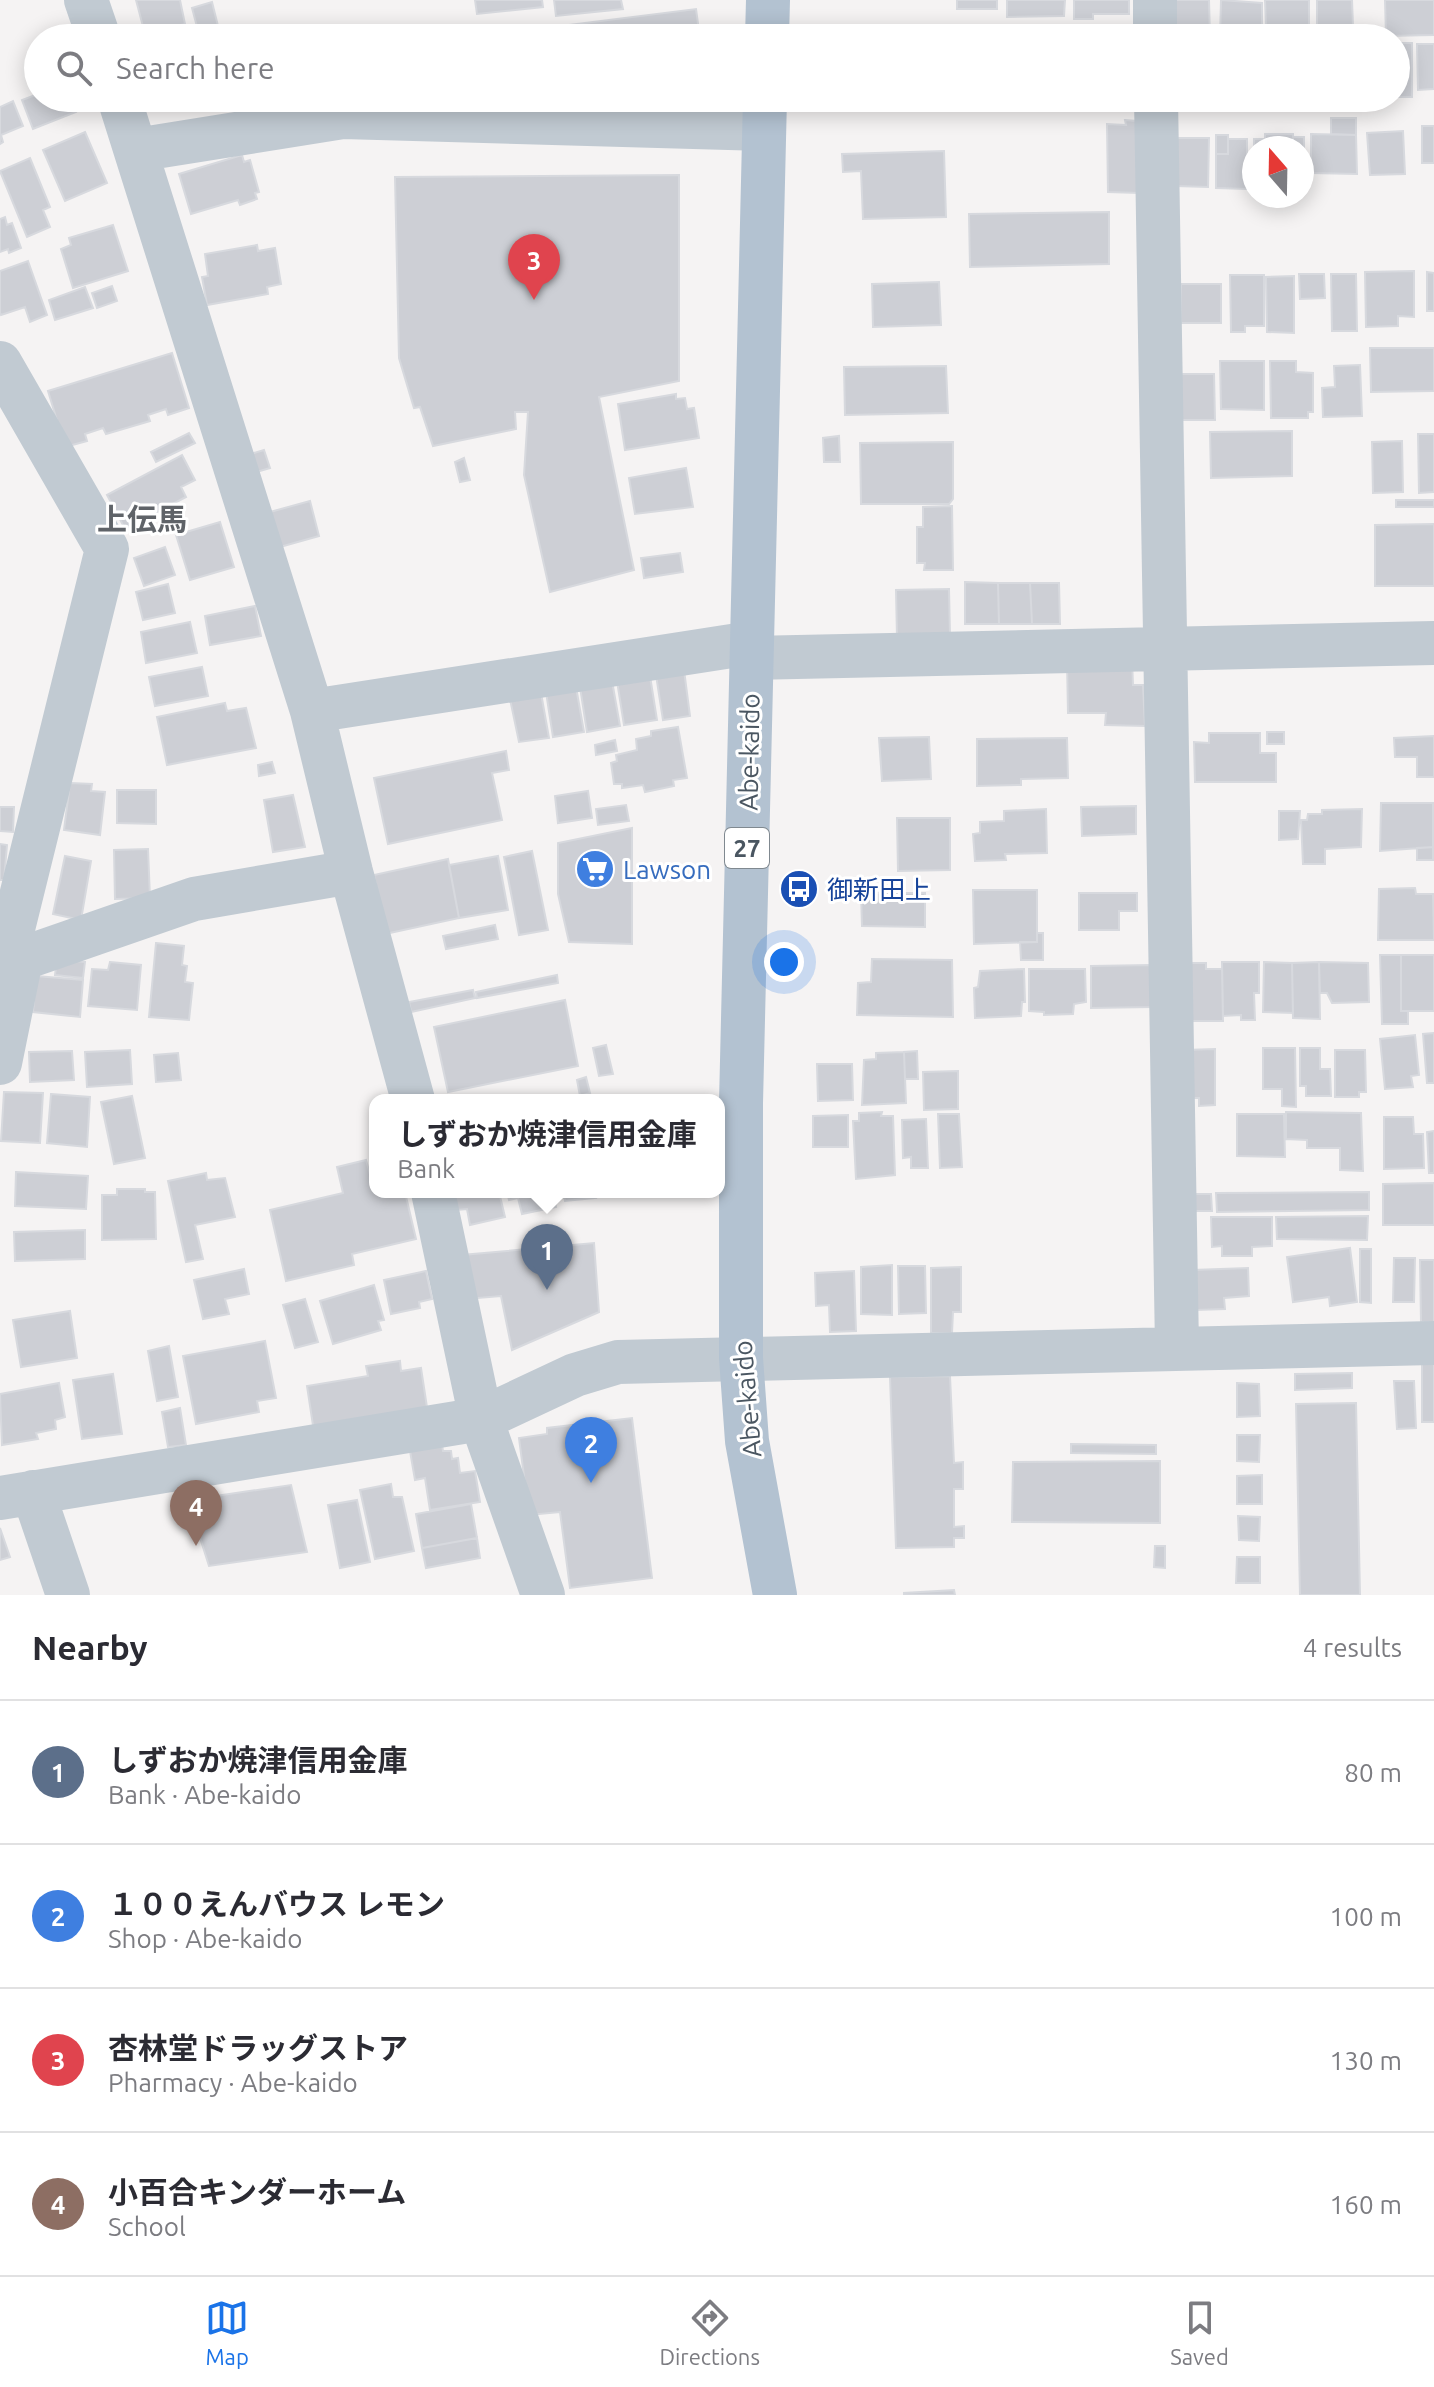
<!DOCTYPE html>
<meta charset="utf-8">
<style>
body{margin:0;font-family:Ubuntu,"Noto Sans JP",sans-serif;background:#f7f7f7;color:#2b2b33}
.compass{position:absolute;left:1242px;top:136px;width:72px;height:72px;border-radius:50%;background:#fff;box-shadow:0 4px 20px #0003;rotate:340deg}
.you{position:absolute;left:784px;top:962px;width:28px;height:28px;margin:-20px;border:6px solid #fff;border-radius:50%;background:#1a73e8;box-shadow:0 0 0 12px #1a73e833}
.badge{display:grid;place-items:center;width:52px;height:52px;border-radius:50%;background:#1a73e8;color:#fff;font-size:26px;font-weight:700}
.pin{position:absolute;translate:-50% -66px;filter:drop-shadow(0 2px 4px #0008)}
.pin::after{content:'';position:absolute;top:42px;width:28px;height:24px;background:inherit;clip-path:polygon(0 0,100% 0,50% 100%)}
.popup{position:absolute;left:369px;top:1094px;width:356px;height:104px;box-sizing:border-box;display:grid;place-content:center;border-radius:16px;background:#fff;filter:drop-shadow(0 2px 6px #0005);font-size:26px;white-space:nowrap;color:#7c7c81}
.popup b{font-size:30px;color:#2b2b33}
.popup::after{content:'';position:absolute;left:50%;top:100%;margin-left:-16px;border:16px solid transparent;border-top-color:#fff}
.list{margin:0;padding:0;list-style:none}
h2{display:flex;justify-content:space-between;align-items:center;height:104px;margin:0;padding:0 32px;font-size:34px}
h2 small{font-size:26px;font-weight:400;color:#7c7c81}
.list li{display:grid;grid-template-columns:52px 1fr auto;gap:24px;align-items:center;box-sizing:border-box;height:144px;padding:0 32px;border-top:2px solid #e1e1e2}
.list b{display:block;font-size:30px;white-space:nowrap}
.list p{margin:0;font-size:26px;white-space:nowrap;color:#7c7c81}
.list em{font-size:26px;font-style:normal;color:#7c7c81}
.icon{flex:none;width:44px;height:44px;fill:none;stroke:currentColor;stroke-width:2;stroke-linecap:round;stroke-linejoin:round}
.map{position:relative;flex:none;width:1434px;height:1595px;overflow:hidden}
.search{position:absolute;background:#fff;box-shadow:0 4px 20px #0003;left:24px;right:24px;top:24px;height:88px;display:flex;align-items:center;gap:20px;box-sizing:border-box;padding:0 28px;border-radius:44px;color:#7c7c81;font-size:30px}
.sheet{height:680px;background:#fff}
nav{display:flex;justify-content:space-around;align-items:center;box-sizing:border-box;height:112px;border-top:2px solid #e1e1e2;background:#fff;font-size:22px;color:#7c7c81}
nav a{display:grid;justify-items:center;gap:4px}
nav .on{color:#1a73e8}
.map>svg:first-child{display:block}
.building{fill:#cdcfd5;stroke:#d7d9de;stroke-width:2}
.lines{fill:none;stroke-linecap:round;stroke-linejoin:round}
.minor{stroke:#c1cad2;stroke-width:44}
.major{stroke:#b3c2d1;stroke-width:44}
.labels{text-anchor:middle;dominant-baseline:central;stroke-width:6;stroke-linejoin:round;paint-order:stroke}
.shield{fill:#fff;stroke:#808990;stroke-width:2}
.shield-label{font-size:24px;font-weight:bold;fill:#4a5661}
.street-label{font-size:26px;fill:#4a5661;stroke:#fff}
.shop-label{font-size:26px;fill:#366cbe;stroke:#fff;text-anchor:start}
.transit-label{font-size:26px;fill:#164399;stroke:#fff;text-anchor:start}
.quarter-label{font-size:30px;font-weight:bold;fill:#5f6368;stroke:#fff}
</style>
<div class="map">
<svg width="1434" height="1595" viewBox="0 0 1434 1595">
<rect width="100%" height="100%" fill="#f5f3f3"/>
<path class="building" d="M136,0H180L185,24L145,34Z
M475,0H542L543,7L477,14Z
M554,0H621L623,9L556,16Z
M957,0H997V9H957Z
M1007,0H1065L1064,16L1007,17Z
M1074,0H1129V14H1093V19H1074Z
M1174,0H1209L1210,38H1174Z
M1221,0L1262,3V38H1220Z
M1265,0H1309V30L1266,27Z
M1317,0H1352L1353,26L1334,31V37H1317Z
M1385,0H1434V35L1386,36Z
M212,2L221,38H200L192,8Z
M696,9L700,38H545L544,28Z
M539,31L540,38H477Z
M1396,43H1412V97H1396Z
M1417,44H1434V89L1418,90Z
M38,94V98H71L76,112L33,129L22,100Z
M912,98H946V104L913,105Z
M13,101L23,126L1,135L3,142L0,144V107Z
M1331,118H1356V135L1331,134Z
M1125,120L1137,121L1139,193L1108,192L1107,124L1126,125Z
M1422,126H1434V163H1422Z
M1403,131L1405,174L1370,175L1367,133Z
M85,132L107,183L65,201L43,150Z
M1265,134H1293V148H1254V159V139H1265Z
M1311,134L1356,135L1357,174L1311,173Z
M1216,135H1228V154H1216Z
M1293,137H1304V168L1302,148H1293Z
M1176,138H1209L1208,187L1176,186Z
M1228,139H1247V189L1216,188V154H1228Z
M944,151L946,217L863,219L861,171L843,172L842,154Z
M242,155L244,162L250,160L259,192L255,193L257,199L240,205L238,200L191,214L179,174Z
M30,158L50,207L43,210L50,227L27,237L0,171Z
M679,175V381L599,397L634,570L550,592L524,475L528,412H515L516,429L433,446L420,407L414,408L399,358L395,177Z
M1109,212V264L970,267L969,214Z
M5,217L7,225L12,223L21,248L9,253L8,249L0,252V219Z
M113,225L128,271L73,288L61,249L71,245L69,238Z
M257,245L258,251L275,248L281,284L267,287L268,294L207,305L202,277L208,276L205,254Z
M28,261L47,315L30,322L25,307L1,315L0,313V271Z
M1414,271V317L1398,316V326L1366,327L1365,272Z
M1427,272L1434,273V311H1427Z
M1299,274H1324L1325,298L1300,299Z
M1331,274H1356L1357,331H1332Z
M1230,275H1264V326H1245V332H1231Z
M1294,276V333L1267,332L1266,277Z
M939,282L941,325L873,327L872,284Z
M1181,284H1221V323H1181Z
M112,286L117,301L97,308L92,293Z
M85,287L93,308L55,320L49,300Z
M1370,348H1434V391L1371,392Z
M172,353L189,408L168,415L166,409L148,415L150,421L106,434L103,428L85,434L87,441L65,447L48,391Z
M1220,361H1264V410L1221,409Z
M1270,361H1296V372L1313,373V412H1308V418H1271Z
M1360,365L1362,416L1323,417L1322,388L1335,387L1334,366Z
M946,366L948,413L845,415L844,367Z
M1175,374H1214L1215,420H1175Z
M676,394V399L685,398L687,409L694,408L699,438L625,450L618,404Z
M1292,431V476L1211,478L1210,432Z
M189,433L195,443L156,462L151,452Z
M1418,434H1434V492L1419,493Z
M839,436L840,462H824L823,438Z
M1402,441L1403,492L1373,493L1372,442Z
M953,442V499L949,504H861L860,443Z
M264,450L270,468L253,473L247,455Z
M182,455L195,480L181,487L186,497L125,529L107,495Z
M464,458L470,480L460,482L455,462Z
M686,468L693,507L635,514L629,478Z
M1396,500H1434V507H1396Z
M310,501L319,536L280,547L270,512Z
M952,506L953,570H924L925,563H917V527H923V507Z
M220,522L234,567L190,580L176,535Z
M1434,524V586H1375V525Z
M165,547L175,575L144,586L134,558Z
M680,553L683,572L644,578L641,558Z
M965,582L998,583L999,624H965Z
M998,583H1030L1032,624H999Z
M1030,583H1059L1060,624H1032Z
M168,584L175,613L143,620L136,592Z
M949,589L950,636L897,637L896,590Z
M255,606L261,636L210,645L205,616Z
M190,622L197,653L146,663L141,632Z
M1132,660L1133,685H1143L1145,726L1105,725L1106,713H1068L1067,661Z
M202,667L208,696L155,706L149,677Z
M684,670L690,716L663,720L656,675Z
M650,676L657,720L624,725L617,681Z
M612,681L620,726L587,732L580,687Z
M576,687L584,732L553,737L546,692Z
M541,693L549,738L519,742L510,699Z
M225,703L227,711L246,708L256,748L167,765L157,717Z
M678,727L687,778L673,780L674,786L645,792L643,785L622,788V784H614L611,763L617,761L616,755L637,750L636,739L651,736V731Z
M1267,732H1284V744H1267Z
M1209,733H1260V753H1276V782H1195L1194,742L1209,743Z
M1434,736V777H1417V757H1395L1394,738Z
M929,737L931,779L882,781L879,738Z
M1067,738L1068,778L1021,779V785L977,786V739Z
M615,740L617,751L596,755L595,745Z
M506,751L509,770L492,773L502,820L388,844L374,778Z
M272,762L275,773L259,776L258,765Z
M70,783L92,784L91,791L105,792L100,835L64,830Z
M117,790H156V824L117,823Z
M588,791L592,818L558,823L555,796Z
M293,795L305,847L273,852L264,800Z
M1381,803H1433V847L1380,851Z
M626,805L629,821L598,825L596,809Z
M1136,806V834L1082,836L1081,807Z
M0,807H14L13,832L0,831Z
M1046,809L1047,853L1005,854L1006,860L975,861L973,834L980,833V822L1004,821V811Z
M1362,809L1361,847L1325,849V864H1303L1301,820H1307L1308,814H1322V810Z
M1279,811H1300L1298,839L1279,840Z
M897,818H950V870L898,871Z
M632,828V944L569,942L558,894V843Z
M0,844L7,845L4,880H0Z
M1433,847V860H1417V848Z
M148,849L150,898L115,899L114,850Z
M532,851L548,930L519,935L504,857Z
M65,856L91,861L81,920L53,914Z
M498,856L508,910L459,918L449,865Z
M448,859L459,918L385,934L374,875Z
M1415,888L1416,894H1433L1434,940H1378L1379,889Z
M973,890H1037V942L974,944Z
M861,893H925V927L862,926Z
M1079,893H1137V911H1119V930H1079Z
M495,925L498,939L446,949L443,936Z
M1037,933H1043V960H1021L1020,942H1037Z
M156,943L184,946L182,965L187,966L185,982L193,983L189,1020L149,1017Z
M1380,955H1401V1011H1408V1024H1382Z
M1401,955H1434V1011H1401Z
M57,959L85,962L83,978L55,975Z
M872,959L952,960L953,1017L857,1015L858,983L871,982Z
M110,962L141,965L137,1010L88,1006L92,969L108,970Z
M1222,962H1259V993H1254L1255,1020H1241V1015L1223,1016Z
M1264,962L1292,963L1293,1013L1263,1012Z
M1319,962L1320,1019L1293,1018L1292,963Z
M1319,962L1368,963L1369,1002L1332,1003L1327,993H1320Z
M1186,963H1206V969H1222L1223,1021H1188Z
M1151,965V1007L1091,1008V966Z
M1024,969L1025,1002H1022L1021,1016L975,1018L974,988L978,987L980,971Z
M1029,969H1085L1086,1002L1074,1004L1073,1014L1044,1015V1012L1029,1011Z
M557,975L558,983L477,998L476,992Z
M36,976L83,980L80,1017L33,1012Z
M473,990L475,998L411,1012L409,1002Z
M565,1000L578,1066L448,1092L434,1027Z
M1434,1033V1083H1427L1423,1034Z
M1415,1035L1419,1075L1411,1076L1413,1087L1385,1089L1380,1039Z
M606,1045L613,1074L599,1076L593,1048Z
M1263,1048H1295L1296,1107L1282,1106V1089H1263Z
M1300,1048H1320V1069H1330L1331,1096H1306V1086H1300Z
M1215,1049V1105L1199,1106V1098H1184L1185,1050Z
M130,1050L132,1084L87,1087L85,1052Z
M1335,1050H1365L1366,1092H1359V1097H1335Z
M72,1051L74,1080L30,1082L29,1052Z
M917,1051L918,1079H905L904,1052Z
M904,1052L906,1103L862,1105L864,1060L876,1059V1053Z
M178,1053L181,1080L156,1082L154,1055Z
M817,1064H852L853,1100L818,1101Z
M958,1071V1109L924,1110L923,1072Z
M586,1077L590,1093L580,1096L577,1080Z
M4,1092L43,1093L40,1143L1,1141Z
M51,1094L90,1097L87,1147L47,1143Z
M665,1095V1100H610V1096Z
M132,1096L145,1158L114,1164L101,1102Z
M882,1112L881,1116H893L895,1175L856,1179L853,1121H859V1113Z
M1286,1112L1361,1113L1363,1171L1340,1170V1148H1307V1140L1286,1139Z
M938,1114H959L962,1167L940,1168Z
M1237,1114H1284L1285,1157L1237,1156Z
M848,1115V1147H813V1116Z
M1384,1117H1413L1414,1134H1423L1424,1168L1384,1169Z
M926,1119L928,1168H911V1157L903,1158L902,1120Z
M1434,1131V1173H1429L1427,1132Z
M366,1160L375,1192H405L416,1239L352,1254L354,1265L286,1281L270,1210L343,1193L337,1167Z
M16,1172L88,1176L86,1209L15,1206Z
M206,1173L207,1180L225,1178L235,1217L195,1225L203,1259L186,1262L168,1181Z
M1434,1183V1225H1383V1184Z
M117,1189H145V1192H155L156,1239L102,1240V1195H117Z
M454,1192H499L505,1217L470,1225L467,1209L457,1210Z
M507,1192H553L556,1207L522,1214L518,1198L509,1200Z
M563,1192H594L596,1198L565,1201Z
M1369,1192V1210L1217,1212L1216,1193Z
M1192,1194H1211L1212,1211H1181Z
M1368,1216L1367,1240L1277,1239L1276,1217Z
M1211,1217H1272V1246L1252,1247V1256H1222V1246L1212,1247Z
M85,1230V1259L15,1261L14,1232Z
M594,1243L599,1312L512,1350L501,1296L466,1299L462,1255Z
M1350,1248L1357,1302L1330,1306L1329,1297L1293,1302L1287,1257Z
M1360,1249H1371V1303L1360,1302Z
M1394,1258H1415L1414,1302H1393Z
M1420,1260H1434V1322H1421Z
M892,1265V1315L861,1314V1267Z
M898,1266H925L926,1313L899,1314Z
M961,1267V1312H953L952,1333H931V1268Z
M1248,1268L1249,1296L1224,1298L1225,1309L1195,1310L1193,1270Z
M244,1269L249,1294L225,1299L229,1314L203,1319L194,1280Z
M426,1271L432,1299L419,1302L420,1308L391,1314L384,1280Z
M854,1271L856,1331L830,1332L829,1305L816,1306L815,1273Z
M374,1285L384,1320L378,1321L381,1330L333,1344L320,1301Z
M305,1299L318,1342L295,1348L283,1305Z
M70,1311L77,1358L21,1367L13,1320Z
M265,1341L276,1398L257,1401L259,1412L196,1424L183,1356Z
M169,1346L178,1397L157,1401L148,1351Z
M400,1361L401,1371L421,1368L428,1414L314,1432L307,1386L368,1376L366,1366Z
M1422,1364H1434V1422H1422Z
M1352,1373V1388L1295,1390V1374Z
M113,1374L122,1434L82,1439L73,1380Z
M950,1376L954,1463L963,1462V1489H954V1527L964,1526V1538H954V1547L896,1548L890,1377Z
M1394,1381H1414L1416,1428L1397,1429Z
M59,1383L65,1417L55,1420L56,1429L36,1433L38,1439L2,1445L0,1394Z
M1237,1383L1259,1384L1260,1416L1237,1417Z
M1356,1403L1360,1595H1300L1296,1404Z
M180,1408L186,1445L168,1447L162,1412Z
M632,1418L652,1578L570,1588L560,1512L529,1515L519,1438L547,1434V1428Z
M1237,1435H1260L1259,1462L1237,1461Z
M1071,1444L1156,1445V1454L1071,1453Z
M442,1445L443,1451H451L452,1459L458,1458L460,1473L475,1471L480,1502L430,1510L425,1478L415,1480L410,1451Z
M1160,1461V1523L1012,1522L1013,1462Z
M1262,1475V1504H1237V1476Z
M391,1484L393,1497H402L414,1551L375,1559L360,1490Z
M291,1485L307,1552L209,1566L188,1500Z
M357,1500L370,1562L340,1568L328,1505Z
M471,1504L477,1538L422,1548L416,1514Z
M1238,1516L1260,1517L1259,1541L1239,1540Z
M0,1528L10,1557L0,1560Z
M477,1538L480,1558L426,1568L422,1548Z
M1155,1546H1165V1568L1154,1567Z
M1237,1557H1260V1583H1236Z
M954,1590L955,1595H904V1593Z"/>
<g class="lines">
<path class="minor" d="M86,0L99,38
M1155,0V38
M119,98L312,711L351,872L413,1100
M1156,98L1177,1348
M136,150L343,117L764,129
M0,363L107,549L5,961
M751,658L1434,643
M312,711L751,643
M0,962L21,959L194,899L351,872
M0,1063L21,959
M433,1192L481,1419L543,1595
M33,1492L68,1595
M0,1498L481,1419L575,1375L618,1362L1434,1343"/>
<path class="major" d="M767,38L768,0
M765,98L741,1103V1358L747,1441L775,1595"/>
</g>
<defs>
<symbol id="supermarket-disc" viewBox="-11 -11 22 22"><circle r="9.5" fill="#3f7fe0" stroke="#fff"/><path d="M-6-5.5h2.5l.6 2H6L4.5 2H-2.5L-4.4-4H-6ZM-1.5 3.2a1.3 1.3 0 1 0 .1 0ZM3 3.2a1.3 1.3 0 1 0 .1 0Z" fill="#fff"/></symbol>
<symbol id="bus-disc" viewBox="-11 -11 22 22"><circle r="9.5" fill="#1a4fb4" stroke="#fff"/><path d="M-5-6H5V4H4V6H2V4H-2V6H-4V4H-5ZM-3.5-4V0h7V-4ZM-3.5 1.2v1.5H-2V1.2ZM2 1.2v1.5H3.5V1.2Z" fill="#fff"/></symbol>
</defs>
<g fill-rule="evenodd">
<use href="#supermarket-disc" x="573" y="847" width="44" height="44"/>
<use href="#bus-disc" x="777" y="867" width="44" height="44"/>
</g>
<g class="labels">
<rect class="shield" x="725" y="828" width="44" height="40" rx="6"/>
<g class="shield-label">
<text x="747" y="848">27</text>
</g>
<g class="street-label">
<text transform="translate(749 752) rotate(-89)">Abe-kaido</text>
<text transform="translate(747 1399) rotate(-95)">Abe-kaido</text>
</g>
<g class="shop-label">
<text x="623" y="869">Lawson</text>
</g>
<g class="transit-label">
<text x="827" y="889">御新田上</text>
</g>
<g class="quarter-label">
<text x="142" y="519">上伝馬</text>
</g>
</g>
</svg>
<svg class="compass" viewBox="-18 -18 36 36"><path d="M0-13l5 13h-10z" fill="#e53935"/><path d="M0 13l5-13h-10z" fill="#7c7c81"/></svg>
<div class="you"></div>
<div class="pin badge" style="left:547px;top:1290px;background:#5c6f8a">1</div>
<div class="popup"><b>しずおか焼津信用金庫</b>Bank</div>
<div class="pin badge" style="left:591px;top:1483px;background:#3f7fe0">2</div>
<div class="pin badge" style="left:534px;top:300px;background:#e0444e">3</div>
<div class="pin badge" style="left:196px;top:1546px;background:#8d6e63">4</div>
<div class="search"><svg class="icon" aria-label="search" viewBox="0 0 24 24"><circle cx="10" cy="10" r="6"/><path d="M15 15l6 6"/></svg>Search here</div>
</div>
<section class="sheet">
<h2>Nearby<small>4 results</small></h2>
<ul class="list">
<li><span class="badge" style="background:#5c6f8a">1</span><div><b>しずおか焼津信用金庫</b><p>Bank · Abe-kaido</p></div><em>80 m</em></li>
<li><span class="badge" style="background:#3f7fe0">2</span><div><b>１００えんバウス レモン</b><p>Shop · Abe-kaido</p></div><em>100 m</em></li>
<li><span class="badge" style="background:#e0444e">3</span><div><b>杏林堂ドラッグストア</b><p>Pharmacy · Abe-kaido</p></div><em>130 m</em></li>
<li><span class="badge" style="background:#8d6e63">4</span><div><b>小百合キンダーホーム</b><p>School</p></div><em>160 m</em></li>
</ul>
</section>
<nav>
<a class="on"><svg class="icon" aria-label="map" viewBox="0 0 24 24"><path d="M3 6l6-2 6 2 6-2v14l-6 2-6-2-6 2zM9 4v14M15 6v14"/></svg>Map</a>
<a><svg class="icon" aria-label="directions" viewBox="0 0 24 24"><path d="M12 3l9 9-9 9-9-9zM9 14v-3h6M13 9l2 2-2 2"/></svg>Directions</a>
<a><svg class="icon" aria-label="saved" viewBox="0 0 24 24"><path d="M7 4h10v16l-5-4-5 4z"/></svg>Saved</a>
</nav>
